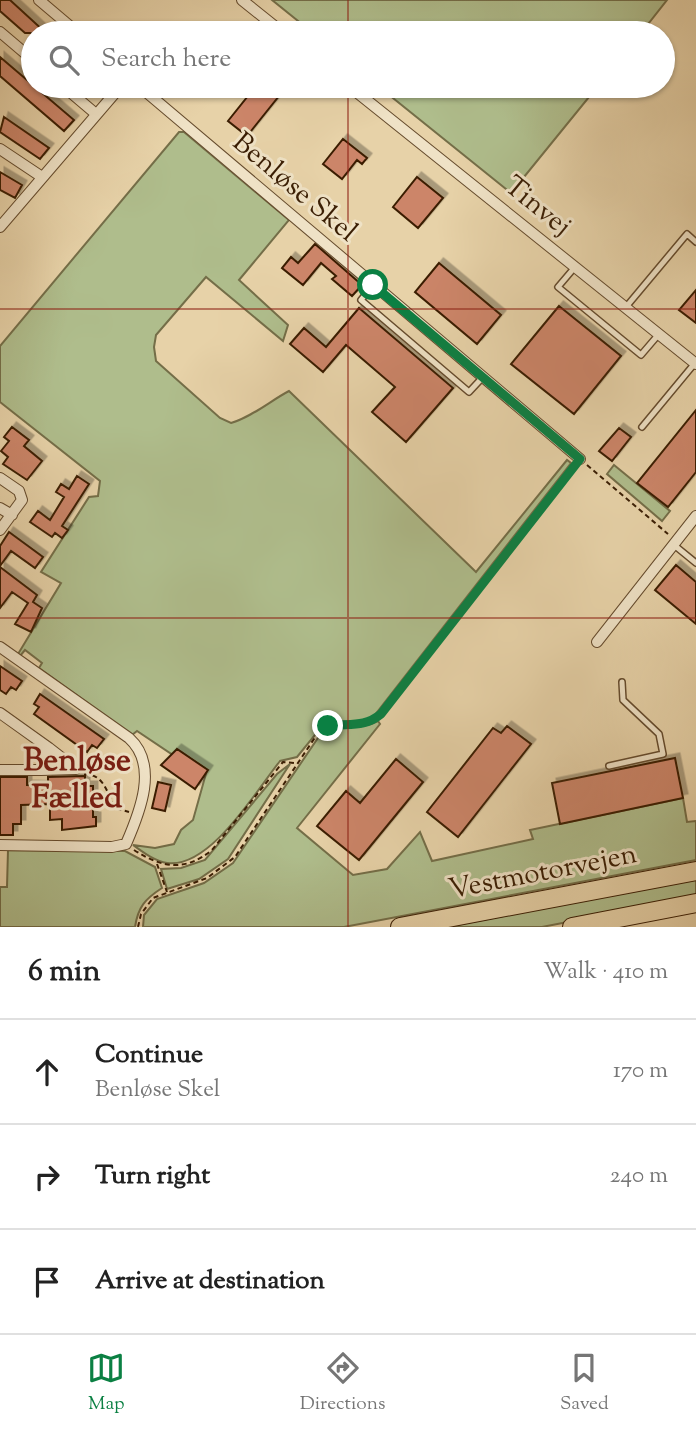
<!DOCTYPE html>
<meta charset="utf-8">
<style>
body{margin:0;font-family:"Sorts Mill Goudy",serif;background:#f6f6f6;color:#222}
.stop{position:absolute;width:21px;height:21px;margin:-16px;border:5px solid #0b8043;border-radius:50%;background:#fff}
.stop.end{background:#0b8043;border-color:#fff;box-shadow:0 2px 7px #0008}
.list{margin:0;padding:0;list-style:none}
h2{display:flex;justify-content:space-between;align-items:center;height:91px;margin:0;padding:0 28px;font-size:30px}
h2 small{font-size:23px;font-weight:400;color:#767676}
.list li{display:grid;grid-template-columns:46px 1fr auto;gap:21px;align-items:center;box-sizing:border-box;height:105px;padding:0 28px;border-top:2px solid #e0e0e0}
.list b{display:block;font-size:26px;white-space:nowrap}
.list p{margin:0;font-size:23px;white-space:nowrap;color:#767676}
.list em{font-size:23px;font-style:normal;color:#767676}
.icon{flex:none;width:38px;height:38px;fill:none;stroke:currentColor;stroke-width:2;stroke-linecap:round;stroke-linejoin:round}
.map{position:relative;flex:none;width:696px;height:927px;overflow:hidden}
.search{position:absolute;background:#fff;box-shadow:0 2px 5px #0004;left:21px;right:21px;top:21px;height:77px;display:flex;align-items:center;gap:18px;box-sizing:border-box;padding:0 24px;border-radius:38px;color:#767676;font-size:26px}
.sheet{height:406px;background:#fff}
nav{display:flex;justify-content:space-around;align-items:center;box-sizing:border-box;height:98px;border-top:2px solid #e0e0e0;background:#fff;font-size:19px;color:#767676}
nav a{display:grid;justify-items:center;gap:4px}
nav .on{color:#0b8043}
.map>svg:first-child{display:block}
.green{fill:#afbd8c;stroke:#746e48;stroke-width:2}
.building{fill:#cc8569;stroke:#3a1e04;stroke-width:2;filter:url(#shadow)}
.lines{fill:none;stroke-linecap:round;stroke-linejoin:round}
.service-casing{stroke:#654b2d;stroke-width:8}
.minor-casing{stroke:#654b2d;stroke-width:12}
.motorway-casing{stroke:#3a1e04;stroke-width:20}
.path{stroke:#3a1e04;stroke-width:2;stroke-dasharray:5 3.5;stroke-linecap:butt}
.service{stroke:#efe2c6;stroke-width:5}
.minor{stroke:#efe2c6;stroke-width:10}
.motorway{stroke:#e7d2a8;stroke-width:18}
.route{stroke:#0b8043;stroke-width:9}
.grid{fill:none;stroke:#8f2418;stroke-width:2;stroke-opacity:0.55}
.labels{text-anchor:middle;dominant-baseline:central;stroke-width:6;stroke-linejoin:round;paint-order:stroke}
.street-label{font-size:28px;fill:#3a1e04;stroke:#efe2c6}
.quarter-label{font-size:32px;font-weight:bold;fill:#7a1f14;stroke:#efe2c6}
</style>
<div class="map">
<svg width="696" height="927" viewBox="0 0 696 927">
<defs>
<filter id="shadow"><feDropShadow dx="4.5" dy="-4.5" stdDeviation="0" flood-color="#0004"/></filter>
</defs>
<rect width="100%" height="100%" fill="#e7d2a8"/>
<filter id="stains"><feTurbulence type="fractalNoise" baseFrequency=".00286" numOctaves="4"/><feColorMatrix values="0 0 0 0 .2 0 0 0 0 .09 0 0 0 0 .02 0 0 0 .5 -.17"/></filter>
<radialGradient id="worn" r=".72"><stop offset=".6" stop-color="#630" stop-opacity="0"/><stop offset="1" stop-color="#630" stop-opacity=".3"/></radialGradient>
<path class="green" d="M272,0H667L641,33H313Z
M378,86H598L511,193Z
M179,132H184L289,220L239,280L288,325L283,341L206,277L156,335L154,347L156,361L220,418L231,423C252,417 270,401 289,391L476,572L567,460L571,463L374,716L362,722L333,721L323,725L297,757L280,761C256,791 210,869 167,863C154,861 143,852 133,845L155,848L174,844L181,830L193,820L207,770L177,749L173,755L137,731L132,735L39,668L42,663L25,650L20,656L18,654L61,583L41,572L89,497L98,496L100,481L0,402V346Z
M614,465L670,511L662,521L607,474Z
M378,721L380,724L297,828L353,875L387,869L420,832L432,861L533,839L530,830L683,798L687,822L696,821V860L344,927H143L144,915L157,899L204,883L233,863L320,735C338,722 358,732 378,721Z
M290,764L228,859L199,879L167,889L161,869L181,868L205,860L277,774Z
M8,850L125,851L155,867L162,888C145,899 138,907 135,927H0V887H7Z
M696,879V897L542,927H446Z"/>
<path class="building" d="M0,0H10L46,33H25L0,11Z
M0,57L74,120L64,131L0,76Z
M256,86H287L247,136L228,121Z
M4,117L49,148L40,159L0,132Z
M343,139L367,158L362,164L357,160L342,179L323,164Z
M0,172L22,185L15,198L0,190Z
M417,177L443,198L418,228L393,207Z
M315,244L362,285L352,296L332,279L336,276L321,263L303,285L282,268L291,257L298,263Z
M439,263L501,315L477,344L415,292Z
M696,290V323L679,310Z
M559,306L621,356L574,414L511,364Z
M359,308L453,388L406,442L372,412L395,387L346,345L323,372L290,344L304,328L326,347Z
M696,410V472L668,507L637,483Z
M12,427L29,440L24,446L42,461L27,480L3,464L8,457L1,451L9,441L4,437Z
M619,428L631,437L612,461L599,451Z
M77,476L89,484L62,526L68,530L62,538L55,533L52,537L30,522L38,511L50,520L64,497L56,492L61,484L69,489Z
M9,532L43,557L35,568L11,551L0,566V546Z
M676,565L696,582V624L655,590Z
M0,567L37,595L33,602L42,608L31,632L15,624L28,603L12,592L0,608Z
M0,666L22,681L16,690L11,687L6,694L0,690Z
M40,694L104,739L97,748L92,745L87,752L34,714L39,707L34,704Z
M507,726L531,744L458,837L427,812L493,728L501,733Z
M177,749L208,770L195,789L161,765Z
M675,758L683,798L560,824L552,783Z
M396,759L423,782L359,860L317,826L346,791L360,803Z
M85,776V786H93V817H96V826L62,830V819L50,820V804L21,805V824H13V835H0V777H27V785L48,786V777Z
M158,782L171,785L165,811L152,808Z"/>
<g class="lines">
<defs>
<path id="service" d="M575,267L558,287L641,355L659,334
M373,285L361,300L469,392L483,377
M626,307L687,234L696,242
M642,427L695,363
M674,545L696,563
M609,766L663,754L659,734L623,700L622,682"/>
<path id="minor" d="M39,0L78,33
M242,0L283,33
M0,32L33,60
M63,86L96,114
M139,86L580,459
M349,86L696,364
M0,149L42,177
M0,227L121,86
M0,478L19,491L22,500L0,530
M0,508L12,515
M597,642L696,516
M0,647L129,738C159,765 140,812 126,844L112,847L0,845
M0,713L49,748L41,770H0
M41,770L76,769L49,748"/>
<path id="motorway" d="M400,927L696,871
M572,927L696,903"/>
</defs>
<use href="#service" class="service-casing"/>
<use href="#minor" class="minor-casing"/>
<use href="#motorway" class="motorway-casing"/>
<path class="path" d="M587,465L668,534
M84,774C105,774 107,794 115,808L129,812
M134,850C162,868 185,872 212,850L283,762L295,763
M157,864L167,892
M138,927L141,914L153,898L207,878L235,857L318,733C340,718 359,732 381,714L573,468"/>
<use href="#service" class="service"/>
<use href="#minor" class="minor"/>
<use href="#motorway" class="motorway"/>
</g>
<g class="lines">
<path class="route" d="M328,726C349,723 364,728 381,714L580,459L373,285"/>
</g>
<path class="grid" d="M348,0V33M348,86V927M0,309H696M0,618H696"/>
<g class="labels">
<g class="street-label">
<text transform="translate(294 188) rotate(40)">Benløse Skel</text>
<text transform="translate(537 207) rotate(39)">Tinvej</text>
<text transform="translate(543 873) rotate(-11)">Vestmotorvejen</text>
</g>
<g class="quarter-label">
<text x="77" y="762">Benløse<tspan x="77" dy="37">Fælled</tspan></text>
</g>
</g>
<rect width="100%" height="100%" filter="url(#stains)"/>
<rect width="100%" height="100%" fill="url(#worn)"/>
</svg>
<div class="stop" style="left:373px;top:285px"></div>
<div class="stop end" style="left:328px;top:726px"></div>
<div class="search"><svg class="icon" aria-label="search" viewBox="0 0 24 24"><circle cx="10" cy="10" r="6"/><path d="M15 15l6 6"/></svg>Search here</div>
</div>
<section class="sheet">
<h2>6 min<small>Walk · 410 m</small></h2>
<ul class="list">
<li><svg class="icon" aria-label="ahead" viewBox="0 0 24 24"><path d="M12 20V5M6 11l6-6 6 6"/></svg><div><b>Continue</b><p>Benløse Skel</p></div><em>170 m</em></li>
<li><svg class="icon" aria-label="right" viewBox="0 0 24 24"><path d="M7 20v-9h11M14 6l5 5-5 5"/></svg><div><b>Turn right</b></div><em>240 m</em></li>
<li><svg class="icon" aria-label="arrive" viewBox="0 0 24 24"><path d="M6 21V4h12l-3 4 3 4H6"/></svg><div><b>Arrive at destination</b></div></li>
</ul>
</section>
<nav>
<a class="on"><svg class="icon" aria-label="map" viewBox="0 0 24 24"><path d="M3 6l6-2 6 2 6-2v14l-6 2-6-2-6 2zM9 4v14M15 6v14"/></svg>Map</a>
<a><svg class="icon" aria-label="directions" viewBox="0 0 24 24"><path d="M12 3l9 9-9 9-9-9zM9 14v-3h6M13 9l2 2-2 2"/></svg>Directions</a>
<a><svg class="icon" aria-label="saved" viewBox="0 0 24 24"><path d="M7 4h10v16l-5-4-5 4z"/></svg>Saved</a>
</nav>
